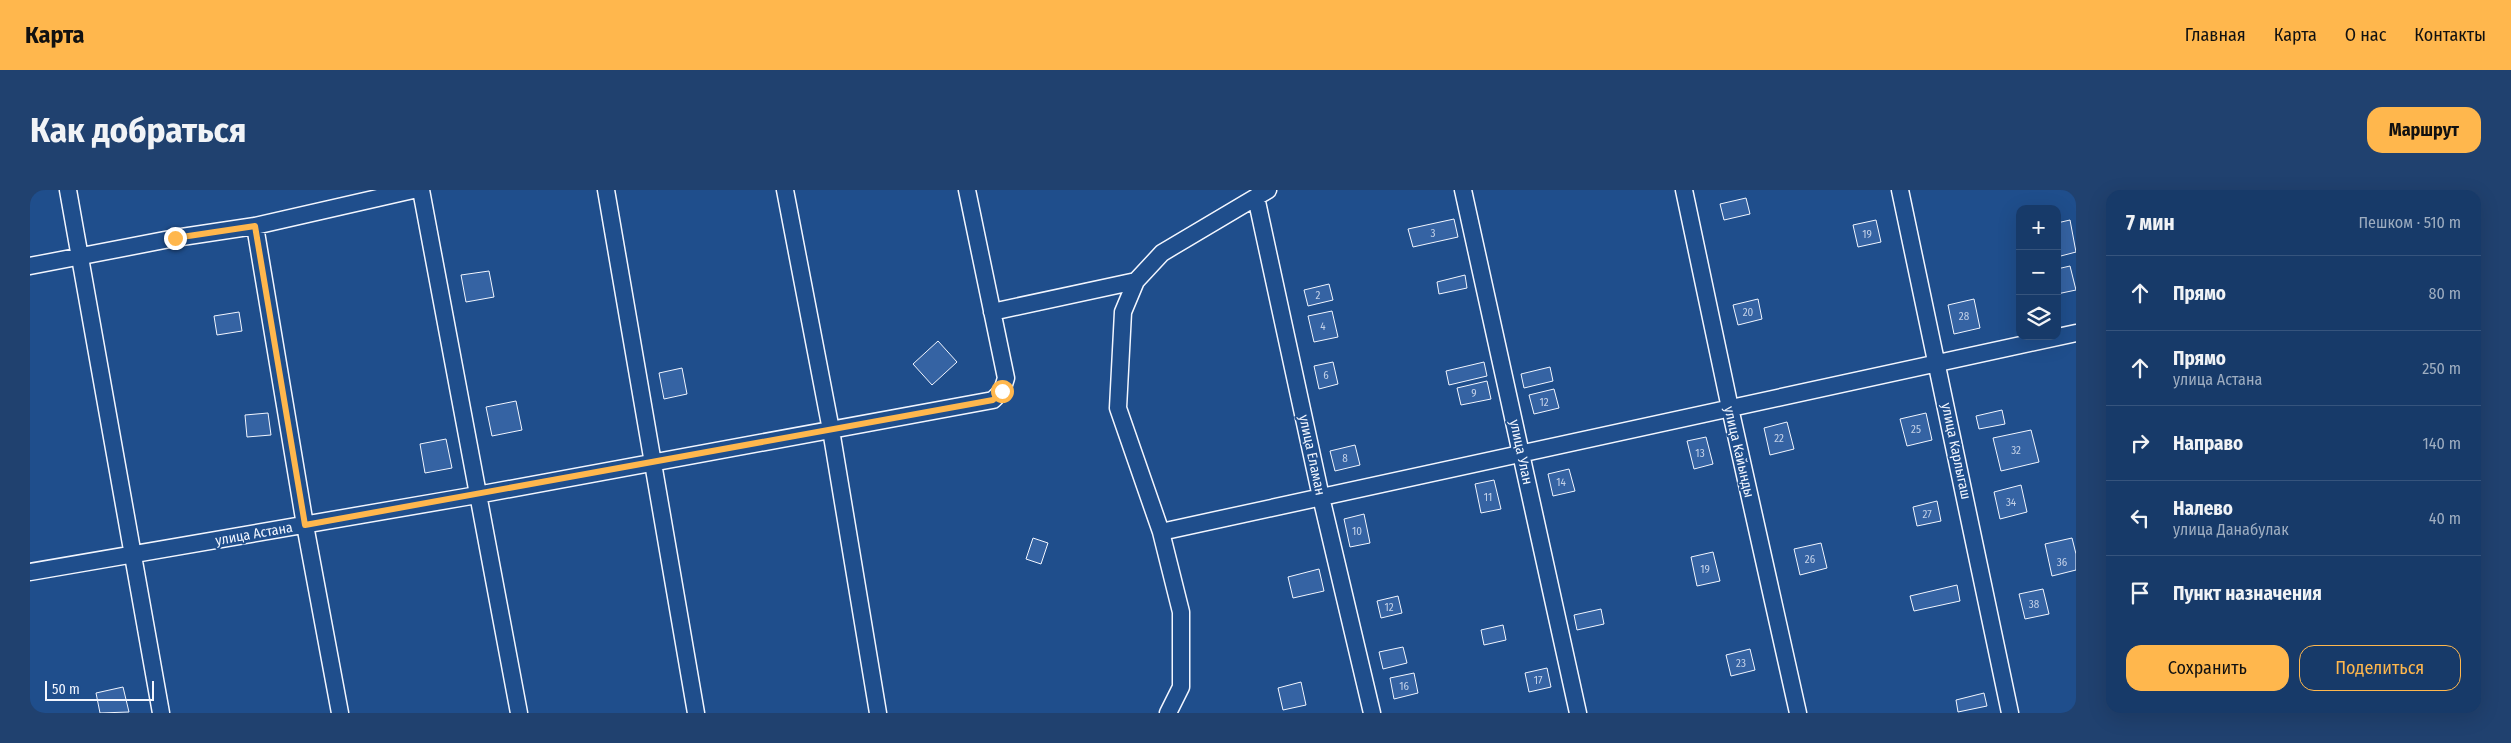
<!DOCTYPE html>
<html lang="ru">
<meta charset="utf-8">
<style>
body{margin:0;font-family:"Fira Sans Condensed",sans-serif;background:#20416f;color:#f1f3f6}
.controls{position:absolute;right:15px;top:15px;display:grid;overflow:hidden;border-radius:10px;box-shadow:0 5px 20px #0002}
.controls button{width:45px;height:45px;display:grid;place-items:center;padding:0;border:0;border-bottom:1px solid #36547d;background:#173a69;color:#f1f3f6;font:25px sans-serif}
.scale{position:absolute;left:15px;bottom:12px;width:109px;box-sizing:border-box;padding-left:5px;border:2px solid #f2f6ff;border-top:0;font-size:14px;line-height:18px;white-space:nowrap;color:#f2f6ff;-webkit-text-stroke:4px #1f4e8c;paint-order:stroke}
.stop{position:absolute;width:15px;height:15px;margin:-11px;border:4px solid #ffb74d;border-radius:50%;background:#fff}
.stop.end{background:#ffb74d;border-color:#fff;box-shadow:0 1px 5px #0008}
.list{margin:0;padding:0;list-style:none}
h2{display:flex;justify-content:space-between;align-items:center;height:65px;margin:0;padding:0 20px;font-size:21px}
h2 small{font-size:16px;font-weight:400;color:#9eadc0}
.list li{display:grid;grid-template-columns:32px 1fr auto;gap:15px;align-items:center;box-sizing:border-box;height:75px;padding:0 20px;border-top:1px solid #36547d}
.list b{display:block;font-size:19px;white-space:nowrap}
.list p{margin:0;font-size:16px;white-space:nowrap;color:#9eadc0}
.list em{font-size:16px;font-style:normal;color:#9eadc0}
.actions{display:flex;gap:10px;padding:15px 20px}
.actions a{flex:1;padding:11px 0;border:1px solid #ffb74d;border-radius:15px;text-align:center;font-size:18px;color:#ffb74d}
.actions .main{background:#ffb74d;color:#111}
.icon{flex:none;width:28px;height:28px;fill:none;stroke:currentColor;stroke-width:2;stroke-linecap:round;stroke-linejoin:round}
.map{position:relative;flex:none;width:2046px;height:523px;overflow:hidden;border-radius:15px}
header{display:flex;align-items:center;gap:30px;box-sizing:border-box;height:70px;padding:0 25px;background:#ffb74d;color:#111}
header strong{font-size:24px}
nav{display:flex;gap:28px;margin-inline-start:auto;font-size:18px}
.intro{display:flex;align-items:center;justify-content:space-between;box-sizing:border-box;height:120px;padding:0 30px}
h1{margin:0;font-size:35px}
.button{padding:12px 22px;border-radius:15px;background:#ffb74d;color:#111;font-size:18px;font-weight:700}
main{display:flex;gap:30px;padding:0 30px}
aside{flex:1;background:#173a69;border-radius:15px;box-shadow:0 5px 20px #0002}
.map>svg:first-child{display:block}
.building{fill:#3563a3;stroke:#f2f6ff}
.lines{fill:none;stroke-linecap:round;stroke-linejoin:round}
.minor-casing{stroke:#f2f6ff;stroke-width:19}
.minor{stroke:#1f4e8c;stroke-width:16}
.route{stroke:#ffb74d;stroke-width:6}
.labels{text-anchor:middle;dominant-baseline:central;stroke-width:4;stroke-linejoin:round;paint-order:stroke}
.number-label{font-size:11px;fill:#c3d1e8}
.street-label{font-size:14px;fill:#f2f6ff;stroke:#1f4e8c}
</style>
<header>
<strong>Карта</strong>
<nav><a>Главная</a><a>Карта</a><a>О нас</a><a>Контакты</a></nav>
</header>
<div class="intro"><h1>Как добраться</h1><a class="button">Маршрут</a></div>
<main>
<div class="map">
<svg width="2046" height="523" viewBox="0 0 2046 523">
<rect width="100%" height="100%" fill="#1f4e8c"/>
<path class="building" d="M1716,8L1720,24L1694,30L1690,14Z
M1424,29L1428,47L1383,57L1378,39Z
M1846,30L1851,52L1828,57L1823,35Z
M2040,30L2046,62L2027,67V33Z
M2040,76L2046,100L2027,104V79Z
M459,81L464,107L436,112L431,85Z
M1435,85L1437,98L1409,104L1407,92Z
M1299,94L1303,110L1278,116L1274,100Z
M1728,109L1732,129L1708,135L1703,115Z
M1944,109L1950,138L1924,144L1918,115Z
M1302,121L1308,147L1284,152L1278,126Z
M209,122L212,141L187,145L184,126Z
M908,151L927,172L902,195L883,174Z
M1303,172L1308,194L1289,199L1284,176Z
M1454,172L1457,186L1419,195L1416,181Z
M1520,177L1523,191L1494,198L1491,184Z
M652,178L657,204L634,209L629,183Z
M1457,191L1461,209L1431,215L1427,198Z
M1524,199L1529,218L1504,224L1499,205Z
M486,211L492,240L462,246L456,217Z
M1972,220L1975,234L1949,239L1946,226Z
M238,223L241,245L217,247L215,225Z
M1896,223L1902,250L1877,256L1870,229Z
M1757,232L1764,259L1740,265L1734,238Z
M2001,240L2009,272L1971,281L1963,248Z
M1676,247L1683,274L1664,279L1657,251Z
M416,249L422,278L395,283L390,254Z
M1325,255L1330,275L1305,281L1300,261Z
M1539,279L1545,301L1523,306L1518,284Z
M1464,290L1471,319L1451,323L1445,294Z
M1991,295L1997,322L1970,329L1964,302Z
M1907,311L1911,331L1887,336L1883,317Z
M1334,324L1340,353L1320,357L1314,329Z
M1003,348L1018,353L1011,374L996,369Z
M2042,348L2046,364V380L2022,386L2015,354Z
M1791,353L1797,378L1770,385L1764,359Z
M1683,362L1690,391L1667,396L1661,367Z
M1289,379L1294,401L1263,408L1258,387Z
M1927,395L1930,411L1884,421L1880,406Z
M2013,399L2019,424L1995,429L1989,404Z
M1368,406L1372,423L1351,428L1347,411Z
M1571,419L1574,434L1547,440L1544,425Z
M1473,435L1476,450L1454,455L1451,440Z
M1373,457L1377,473L1353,479L1349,462Z
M1720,459L1725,480L1701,486L1696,465Z
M1517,478L1521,497L1499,502L1495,483Z
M1384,483L1388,503L1364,509L1360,488Z
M1271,492L1276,515L1253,520L1248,498Z
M93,497L99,522L70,523L66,503Z
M1954,503L1957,516L1928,522L1926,510Z"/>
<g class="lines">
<defs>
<path id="minor" d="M38,0L131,523
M391,0L489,523
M576,0L666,523
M755,0L801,240L848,523
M1433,0L1548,523
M1654,0L1700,218L1768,523
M1870,0L1980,523
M1226,7L1291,307L1342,523
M225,36L275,335L310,523
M0,76L145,48L225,36L383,0
M962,122L1106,91
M1131,342L2046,143
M0,382L447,305L963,210L972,201L976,188L937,0
M1138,523L1151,497V422L1131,342L1088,218L1093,122L1106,91L1132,63L1238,0"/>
</defs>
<use href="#minor" class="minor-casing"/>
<use href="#minor" class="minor"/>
</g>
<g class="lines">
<path class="route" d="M145,48L225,36L275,335L963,210L972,201"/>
</g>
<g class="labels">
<g class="number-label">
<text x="1403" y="43">3</text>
<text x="1837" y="44">19</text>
<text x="1288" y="105">2</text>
<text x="1718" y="122">20</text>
<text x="1934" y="126">28</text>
<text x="1293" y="136">4</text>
<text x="1296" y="185">6</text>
<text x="1444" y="203">9</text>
<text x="1514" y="212">12</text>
<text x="1886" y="239">25</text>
<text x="1749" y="248">22</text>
<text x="1986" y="260">32</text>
<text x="1670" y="263">13</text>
<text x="1315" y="268">8</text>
<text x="1531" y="292">14</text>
<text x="1458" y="307">11</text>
<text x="1981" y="312">34</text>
<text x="1897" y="324">27</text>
<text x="1327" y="341">10</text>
<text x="1780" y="369">26</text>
<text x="2032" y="372">36</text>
<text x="1675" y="379">19</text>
<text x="2004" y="414">38</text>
<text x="1359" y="417">12</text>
<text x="1711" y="473">23</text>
<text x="1508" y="490">17</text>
<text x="1374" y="496">16</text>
</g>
<g class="street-label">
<text transform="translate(1926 261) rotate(78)">улица Карлыгаш</text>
<text transform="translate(1491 262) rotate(78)">улица Улан</text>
<text transform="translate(1709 262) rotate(77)">улица Кайынды</text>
<text transform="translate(1282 265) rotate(78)">улица Еламан</text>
<text transform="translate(224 344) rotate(-10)">улица Астана</text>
</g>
</g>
</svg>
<div class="controls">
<button>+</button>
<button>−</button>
<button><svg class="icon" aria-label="layers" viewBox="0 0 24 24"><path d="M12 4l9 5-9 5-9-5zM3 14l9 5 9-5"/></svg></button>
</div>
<div class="scale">50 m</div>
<div class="stop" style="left:972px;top:201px"></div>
<div class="stop end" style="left:145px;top:48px"></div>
</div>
<aside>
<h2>7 мин<small>Пешком · 510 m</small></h2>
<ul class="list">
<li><svg class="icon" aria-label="ahead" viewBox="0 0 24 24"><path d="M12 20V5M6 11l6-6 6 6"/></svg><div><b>Прямо</b></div><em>80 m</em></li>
<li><svg class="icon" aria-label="ahead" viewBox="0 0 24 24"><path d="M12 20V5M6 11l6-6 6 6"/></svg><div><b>Прямо</b><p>улица Астана</p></div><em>250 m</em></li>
<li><svg class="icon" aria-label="right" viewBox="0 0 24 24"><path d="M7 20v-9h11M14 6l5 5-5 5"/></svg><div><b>Направо</b></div><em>140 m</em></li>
<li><svg class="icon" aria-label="left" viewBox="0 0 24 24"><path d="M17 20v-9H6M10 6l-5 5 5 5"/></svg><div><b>Налево</b><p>улица Данабулак</p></div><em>40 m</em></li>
<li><svg class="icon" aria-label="arrive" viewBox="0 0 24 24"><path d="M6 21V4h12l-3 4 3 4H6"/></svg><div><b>Пункт назначения</b></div></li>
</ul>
<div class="actions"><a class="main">Сохранить</a><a>Поделиться</a></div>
</aside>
</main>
